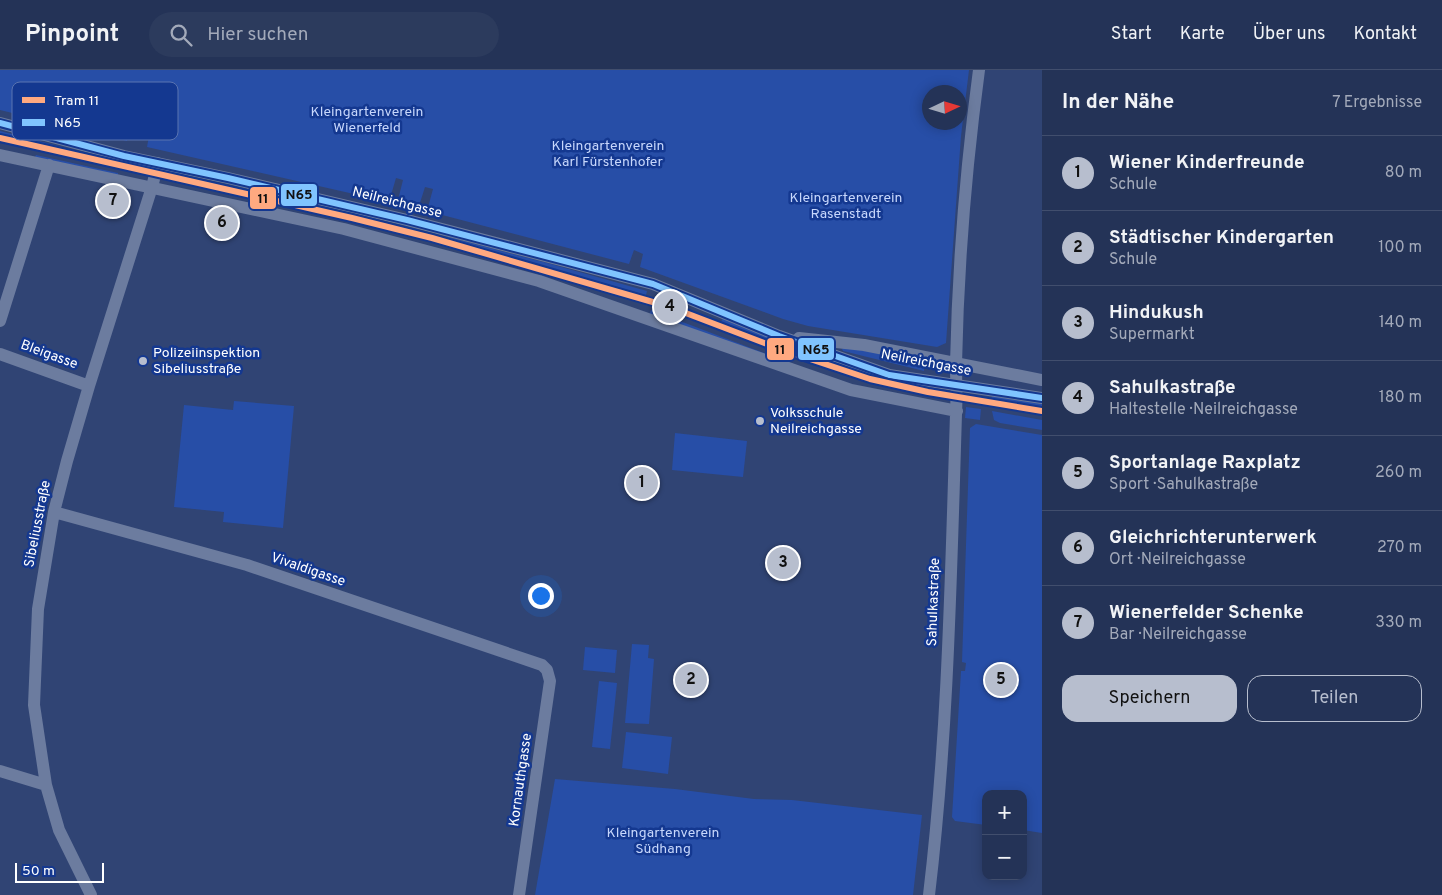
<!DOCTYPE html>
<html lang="de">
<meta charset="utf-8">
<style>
body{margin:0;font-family:Overpass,sans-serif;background:#2c3b5d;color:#f1f3f6}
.controls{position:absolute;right:15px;bottom:15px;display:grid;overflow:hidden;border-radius:10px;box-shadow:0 2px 12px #0003}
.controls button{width:45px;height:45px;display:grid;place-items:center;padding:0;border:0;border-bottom:1px solid #414e6d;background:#243357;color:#f1f3f6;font:25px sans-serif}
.compass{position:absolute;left:922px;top:15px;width:45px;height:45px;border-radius:50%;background:#243357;box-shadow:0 2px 12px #0003;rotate:86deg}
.scale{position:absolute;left:15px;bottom:12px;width:89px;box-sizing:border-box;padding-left:5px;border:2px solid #fff;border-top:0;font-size:14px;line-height:18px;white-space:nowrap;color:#fff;-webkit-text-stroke:4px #143890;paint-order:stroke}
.you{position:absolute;left:540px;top:525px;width:18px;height:18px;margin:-12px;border:4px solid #fff;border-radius:50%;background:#1a73e8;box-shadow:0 0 0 8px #1a73e833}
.badge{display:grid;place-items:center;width:32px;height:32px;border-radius:50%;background:#b7bece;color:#111;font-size:16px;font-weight:700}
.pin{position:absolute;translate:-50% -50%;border:2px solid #fff;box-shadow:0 1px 5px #0006}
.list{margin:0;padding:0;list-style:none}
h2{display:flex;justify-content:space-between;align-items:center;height:65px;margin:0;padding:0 20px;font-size:21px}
h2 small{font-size:16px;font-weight:400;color:#a3aaba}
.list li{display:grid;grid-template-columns:32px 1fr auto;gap:15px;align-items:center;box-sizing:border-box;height:75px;padding:0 20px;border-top:1px solid #414e6d}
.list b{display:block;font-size:19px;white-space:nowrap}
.list p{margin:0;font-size:16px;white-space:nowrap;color:#a3aaba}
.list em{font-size:16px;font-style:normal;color:#a3aaba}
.actions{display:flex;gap:10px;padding:15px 20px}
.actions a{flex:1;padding:11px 0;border:1px solid #b7bece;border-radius:15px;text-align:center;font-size:18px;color:#b7bece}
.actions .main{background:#b7bece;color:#111}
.icon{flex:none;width:28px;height:28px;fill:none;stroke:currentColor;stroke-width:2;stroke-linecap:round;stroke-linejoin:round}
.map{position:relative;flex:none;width:1042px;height:825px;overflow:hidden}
header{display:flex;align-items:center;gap:30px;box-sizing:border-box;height:70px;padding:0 25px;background:#243357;border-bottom:1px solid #414e6d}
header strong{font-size:24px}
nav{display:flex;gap:28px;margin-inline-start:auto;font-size:18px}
.search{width:350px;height:45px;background:#2c3b5d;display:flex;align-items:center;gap:12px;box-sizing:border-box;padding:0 18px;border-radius:28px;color:#a3aaba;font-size:19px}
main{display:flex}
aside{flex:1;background:#243357}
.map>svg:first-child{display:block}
.green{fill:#274ea7;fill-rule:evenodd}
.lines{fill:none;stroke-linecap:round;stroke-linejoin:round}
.street{stroke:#6c7c9f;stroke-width:12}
.bus-1-casing{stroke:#143890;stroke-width:10}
.bus-1{stroke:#80c4ff;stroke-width:6}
.tram-1-casing{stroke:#143890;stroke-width:10}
.tram-1{stroke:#ffa980;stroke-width:6}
.poi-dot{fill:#b7bece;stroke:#143890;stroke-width:2}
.labels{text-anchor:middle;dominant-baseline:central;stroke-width:5;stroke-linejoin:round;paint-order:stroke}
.park-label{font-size:14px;fill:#c7d7fc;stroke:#143890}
.street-label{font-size:14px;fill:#fff;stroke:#143890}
.poi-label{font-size:14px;fill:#fff;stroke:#143890;text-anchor:start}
.key{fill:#143890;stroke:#5a74b1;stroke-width:1}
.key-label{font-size:14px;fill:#fff}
.line-badge{stroke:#143890;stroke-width:2}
.pale-badge-label{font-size:14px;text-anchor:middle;font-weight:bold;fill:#111}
</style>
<header>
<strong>Pinpoint</strong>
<div class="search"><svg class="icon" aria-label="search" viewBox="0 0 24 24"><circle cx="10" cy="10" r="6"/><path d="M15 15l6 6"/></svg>Hier suchen</div>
<nav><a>Start</a><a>Karte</a><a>Über uns</a><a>Kontakt</a></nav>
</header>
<main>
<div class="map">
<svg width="1042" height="825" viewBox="0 0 1042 825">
<rect width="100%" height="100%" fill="#304474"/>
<path class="green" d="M0,0H969L961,66L946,273L937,277L808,256L783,249L640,197L643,184L634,180L629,194L427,141L433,119L425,117L418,139L397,134L403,110L396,108L389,132L147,77L151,55L144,53L141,64L129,62L127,71L0,40ZM959,22V52H929V22Z
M0,61L70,79V80L0,64Z
M36,85L118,103V105L35,87Z
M448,167L551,194L647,221L646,225L448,169Z
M651,240L764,283V284L649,245Z
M723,248L839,294V296C798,284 760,267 721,252Z
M844,277L924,292V301L843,281L842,279Z
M992,326L1042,334V337L991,330Z
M234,331L294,336L283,458L223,452L224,442L174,437L184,335L233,340Z
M966,337L981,339L980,350L965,348Z
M992,341L1042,350V360L1000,353L994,350Z
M976,354L1042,365V763L1023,760V724H986V755L955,751L952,747L961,601H965L966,593L962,592L970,358Z
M675,363L747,371L743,407L672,400Z
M632,574L649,575L648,588L654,589L649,654L625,653Z
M585,577L617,580L615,603L583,600Z
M599,611L617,613L610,679L592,677Z
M626,662L672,667L668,704L622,698Z
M555,709L675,719L754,729L792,730L922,745L913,825H535Z"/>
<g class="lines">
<path class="street" d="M0,53L124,86L228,108L407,150L653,214L779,266L889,305L1042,328
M0,85L344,159L539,211L851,320L957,341
M0,251L49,95
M799,268L864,275L1042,310
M0,284L89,316
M54,442L247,495L542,595L547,600L550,611L519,825
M0,701L46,715
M91,825L59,760L46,715L34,635L38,539L54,442L67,391L89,316L152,117L158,93
M929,825C948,666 951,504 956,344C957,327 956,311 956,294C958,196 966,97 979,0"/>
<defs>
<path id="bus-1" d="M0,53L124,86L228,108L407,150L653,214L779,266L889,305L1042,328"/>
</defs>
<use href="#bus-1" class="bus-1-casing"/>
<use href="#bus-1" class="bus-1"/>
<defs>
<path id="tram-1" d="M0,68L352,148L432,168L670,237L780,279L870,309L928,322L1042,341"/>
</defs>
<use href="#tram-1" class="tram-1-casing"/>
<use href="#tram-1" class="tram-1"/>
</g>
<g class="poi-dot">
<circle cx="143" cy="291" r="5"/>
<circle cx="760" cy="351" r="5"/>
</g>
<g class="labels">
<g class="park-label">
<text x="367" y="42">Kleingartenverein<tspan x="367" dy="16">Wienerfeld</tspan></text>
<text x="608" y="76">Kleingartenverein<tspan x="608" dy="16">Karl Fürstenhofer</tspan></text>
<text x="846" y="128">Kleingartenverein<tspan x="846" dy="16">Rasenstadt</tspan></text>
<text x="663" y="763">Kleingartenverein<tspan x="663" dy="16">Südhang</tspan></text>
</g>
<g class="street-label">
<text transform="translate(397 133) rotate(14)">Neilreichgasse</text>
<text transform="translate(49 285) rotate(20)">Bleigasse</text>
<text transform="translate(926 293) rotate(11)">Neilreichgasse</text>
<text transform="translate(38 454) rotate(-79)">Sibeliusstraße</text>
<text transform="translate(308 500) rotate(19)">Vivaldigasse</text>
<text transform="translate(934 532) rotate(-88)">Sahulkastraße</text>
<text transform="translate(521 710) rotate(-82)">Kornauthgasse</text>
</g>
<g class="poi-label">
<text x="153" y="283">Polizeiinspektion<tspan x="153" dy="16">Sibeliusstraße</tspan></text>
<text x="770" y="343">Volksschule<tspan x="770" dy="16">Neilreichgasse</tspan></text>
</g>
</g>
<rect x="12" y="12" width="166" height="58" rx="8" class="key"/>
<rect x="22" y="27" width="23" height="6" fill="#ffa980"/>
<rect x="22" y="49" width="23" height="7" fill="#80c4ff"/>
<g class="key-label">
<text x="54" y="35">Tram 11</text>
<text x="54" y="57">N65</text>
</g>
<g class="line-badge">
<rect x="280" y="113" width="38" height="24" rx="5" fill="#80c4ff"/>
<rect x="249" y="116" width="28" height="24" rx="5" fill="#ffa980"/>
<rect x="797" y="267" width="38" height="24" rx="5" fill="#80c4ff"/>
<rect x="766" y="267" width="29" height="24" rx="5" fill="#ffa980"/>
</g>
<g class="pale-badge-label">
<text x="299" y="129">N65</text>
<text x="263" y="133">11</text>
<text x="816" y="284">N65</text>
<text x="780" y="284">11</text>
</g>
</svg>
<div class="controls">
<button>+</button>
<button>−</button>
</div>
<svg class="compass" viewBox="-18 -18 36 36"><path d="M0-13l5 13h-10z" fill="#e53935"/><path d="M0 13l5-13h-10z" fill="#a3aaba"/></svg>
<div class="scale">50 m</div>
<div class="you"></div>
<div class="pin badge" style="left:642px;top:413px">1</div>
<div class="pin badge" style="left:691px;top:610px">2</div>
<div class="pin badge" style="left:783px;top:493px">3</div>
<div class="pin badge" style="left:670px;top:237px">4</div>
<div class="pin badge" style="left:1001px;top:610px">5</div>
<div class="pin badge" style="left:222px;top:153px">6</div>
<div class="pin badge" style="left:113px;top:131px">7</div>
</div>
<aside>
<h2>In der Nähe<small>7 Ergebnisse</small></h2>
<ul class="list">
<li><span class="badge">1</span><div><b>Wiener Kinderfreunde</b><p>Schule</p></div><em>80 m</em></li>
<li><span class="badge">2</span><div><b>Städtischer Kindergarten</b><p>Schule</p></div><em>100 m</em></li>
<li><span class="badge">3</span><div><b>Hindukush</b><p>Supermarkt</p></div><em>140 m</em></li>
<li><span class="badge">4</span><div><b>Sahulkastraße</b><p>Haltestelle · Neilreichgasse</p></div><em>180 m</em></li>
<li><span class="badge">5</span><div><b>Sportanlage Raxplatz</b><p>Sport · Sahulkastraße</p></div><em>260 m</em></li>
<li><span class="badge">6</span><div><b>Gleichrichterunterwerk</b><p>Ort · Neilreichgasse</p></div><em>270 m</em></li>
<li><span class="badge">7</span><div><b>Wienerfelder Schenke</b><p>Bar · Neilreichgasse</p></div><em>330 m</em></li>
</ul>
<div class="actions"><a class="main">Speichern</a><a>Teilen</a></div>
</aside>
</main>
